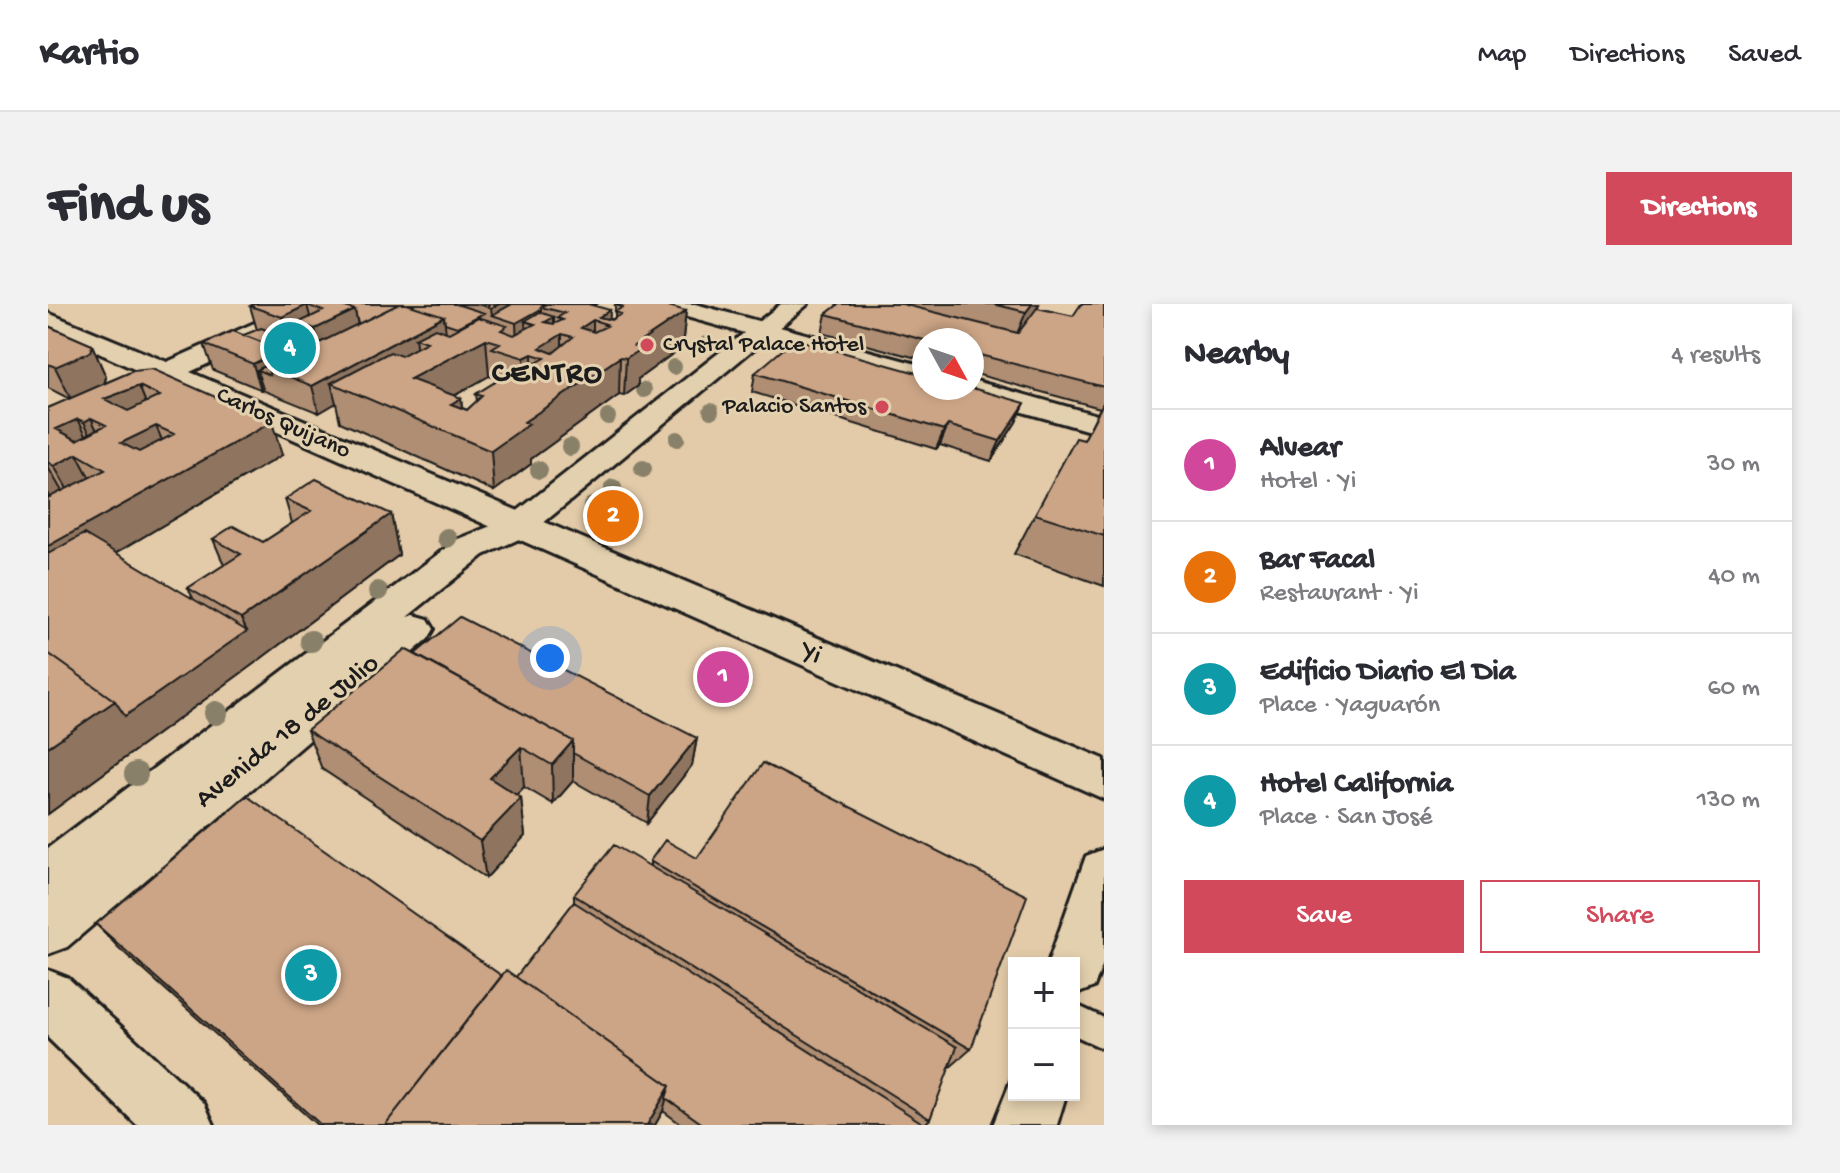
<!DOCTYPE html>
<meta charset="utf-8">
<style>
body{margin:0;font-family:"Gochi Hand",sans-serif;background:#f2f2f3;color:#2b2b33}
.controls{position:absolute;right:24px;bottom:24px;display:grid;overflow:hidden;border-radius:0px;box-shadow:0 4px 12px #0003}
.controls button{width:72px;height:72px;display:grid;place-items:center;padding:0;border:0;border-bottom:2px solid #e1e1e2;background:#fff;color:#2b2b33;font:40px sans-serif}
.compass{position:absolute;left:864px;top:24px;width:72px;height:72px;border-radius:50%;background:#fff;box-shadow:0 4px 12px #0003;rotate:130deg}
.you{position:absolute;left:502px;top:354px;width:28px;height:28px;margin:-20px;border:6px solid #fff;border-radius:50%;background:#1a73e8;box-shadow:0 0 0 12px #1a73e833}
.badge{display:grid;place-items:center;width:52px;height:52px;border-radius:50%;background:#d1495b;color:#fff;font-size:26px;font-weight:700}
.pin{position:absolute;translate:-50% -50%;border:4px solid #fff;box-shadow:0 2px 8px #0006}
.list{margin:0;padding:0;list-style:none}
h2{display:flex;justify-content:space-between;align-items:center;height:104px;margin:0;padding:0 32px;font-size:34px}
h2 small{font-size:26px;font-weight:400;color:#7c7c81}
.list li{display:grid;grid-template-columns:52px 1fr auto;gap:24px;align-items:center;box-sizing:border-box;height:112px;padding:0 32px;border-top:2px solid #e1e1e2}
.list b{display:block;font-size:30px;white-space:nowrap}
.list p{margin:0;font-size:26px;white-space:nowrap;color:#7c7c81}
.list em{font-size:26px;font-style:normal;color:#7c7c81}
.actions{display:flex;gap:16px;padding:24px 32px}
.actions a{flex:1;padding:18px 0;border:2px solid #d1495b;border-radius:0px;text-align:center;font-size:28px;color:#d1495b}
.actions .main{background:#d1495b;color:#fff}
.map{position:relative;flex:none;width:1056px;height:821px;overflow:hidden;border-radius:0px}
header{display:flex;align-items:center;gap:48px;box-sizing:border-box;height:112px;padding:0 40px;background:#fff;border-bottom:2px solid #e1e1e2}
header strong{font-size:38px}
nav{display:flex;gap:44px;margin-inline-start:auto;font-size:28px}
.intro{display:flex;align-items:center;justify-content:space-between;box-sizing:border-box;height:192px;padding:0 48px}
h1{margin:0;font-size:56px}
.button{padding:20px 36px;border-radius:0px;background:#d1495b;color:#fff;font-size:28px;font-weight:700}
main{display:flex;gap:48px;padding:0 48px}
aside{flex:1;background:#fff;border-radius:0px;box-shadow:0 4px 12px #0003}
.map>svg:first-child{display:block}
.lines{fill:none;stroke-linecap:round;stroke-linejoin:round}
.lane-casing{stroke:#1c1c1c;stroke-width:6}
.street-casing{stroke:#1c1c1c;stroke-width:6}
.secondary-casing{stroke:#1c1c1c;stroke-width:6}
.lane{fill:#e3d0ae;fill-rule:evenodd}
.street{fill:#e3d0ae;fill-rule:evenodd}
.secondary{fill:#e3d0ae;fill-rule:evenodd}
.tree{fill:#888068}
.wall{fill:#af8e73;stroke:#1c1c1c;stroke-width:2;fill-rule:evenodd}
.shaded-wall{fill:#8f745e;stroke:#1c1c1c;stroke-width:2}
.building{fill:#cca586;stroke:#1c1c1c;stroke-width:2;fill-rule:evenodd}
.poi-dot{fill:#d1495b;stroke:#e3d0ae;stroke-width:3}
.labels{text-anchor:middle;dominant-baseline:central;stroke-width:6;stroke-linejoin:round;paint-order:stroke}
.far-poi-label{font-size:24px;fill:#1c1c1c;stroke:#e3d0ae;text-anchor:start}
.far-street-label{font-size:24px;fill:#1c1c1c;stroke:#e3d0ae}
.street-label{font-size:28px;fill:#1c1c1c;stroke:#e3d0ae}
.far-district-label{font-size:30px;font-weight:bold;letter-spacing:2px;fill:#1c1c1c;stroke:#e3d0ae}
</style>
<header>
<strong>Kartio</strong>
<nav><a>Map</a><a>Directions</a><a>Saved</a></nav>
</header>
<div class="intro"><h1>Find us</h1><a class="button">Directions</a></div>
<main>
<div class="map">
<svg width="1056" height="821" viewBox="0 0 1056 821">
<rect width="100%" height="100%" fill="#e3cba9"/>
<filter id="ink" filterUnits="userSpaceOnUse"><feTurbulence type="fractalNoise" baseFrequency=".0125" numOctaves="2"/><feDisplacementMap in="SourceGraphic" scale="16" xChannelSelector="R" yChannelSelector="G"/><feConvolveMatrix kernelMatrix="1 2 1 2 8 2 1 2 1" color-interpolation-filters="sRGB"/></filter>
<g filter="url(#ink)">
<g class="lines">
<defs>
<path id="lane" d="M1026,700L1056,714V745L1026,731Z"/>
<path id="street" d="M249,0H281L278,5L142,68L1056,455V495L119,79L0,132V112L95,69L0,26V9L119,58Z
M607,0H647L876,62V79L610,5Z
M924,76L1056,113V131L911,90L907,84H924Z
M1056,545V657L1046,683L1026,691V659H1000L1038,552Z
M966,769V791H1018L1009,821H945Z"/>
<path id="secondary" d="M733,0H760L482,230L436,251L359,313L366,311L380,315L386,325L380,335L19,643L0,650V544L410,235L458,216Z
M0,666L20,674L156,799L166,821H89L0,734Z"/>
</defs>
<use href="#lane" class="lane-casing"/>
<use href="#street" class="street-casing"/>
<use href="#secondary" class="secondary-casing"/>
<use href="#lane" class="lane"/>
<use href="#street" class="street"/>
<use href="#secondary" class="secondary"/>
</g>
<g class="tree">
<circle cx="658" cy="39" r="7"/>
<circle cx="626" cy="63" r="8"/>
<circle cx="596" cy="86" r="8"/>
<circle cx="663" cy="107" r="8"/>
<circle cx="560" cy="113" r="8"/>
<circle cx="629" cy="135" r="8"/>
<circle cx="522" cy="143" r="9"/>
<circle cx="595" cy="165" r="9"/>
<circle cx="491" cy="166" r="9"/>
<circle cx="565" cy="184" r="9"/>
<circle cx="544" cy="202" r="9"/>
<circle cx="399" cy="234" r="10"/>
<circle cx="330" cy="287" r="10"/>
<circle cx="263" cy="337" r="11"/>
<circle cx="168" cy="409" r="12"/>
<circle cx="88" cy="470" r="12"/>
</g>
<path class="wall" d="M206,0H549L546,2L563,16L567,14V1L638,7L634,43L590,75V82L586,85L576,92L571,91L483,155V160L446,187L292,118L288,99L271,109L165,66L156,40L196,31L209,26L202,2ZM441,72L447,74V78L428,90L429,97L419,106L414,104L413,94L406,92Z
M791,0H991L989,4L1025,12L1056,0V282L966,250L987,210L1036,136L1052,104L924,69V36H876V56L774,29L778,10Z
M0,22L44,41L58,73L57,79L85,67L234,151L68,249L146,296L140,284L176,261L165,235L215,238L244,219L237,195L343,210L351,251L211,356L0,510V104L22,95L0,84Z
M707,69L968,118L943,157L892,141L888,145L704,88Z
M367,350L649,434L644,461L599,519L525,477L505,500L476,483L468,491L473,494L477,532L438,574L274,465L259,426Z
M602,557L923,745L900,765L882,815L876,821H634L615,807L607,821H269L71,644L48,620L468,673L526,598V591L602,562Z"/>
<path class="shaded-wall" d="M451,0H497L444,11L443,4Z
M984,0H991L982,22L962,47L978,8Z
M259,1L265,24L250,19L257,46L244,53L234,13Z
M493,5V23L477,17L478,32L469,38L468,19Z
M307,6L311,27L277,65L267,25Z
M562,6L561,43L558,20L551,13Z
M638,7L634,43L590,75V82L576,92L578,54L586,42Z
M396,12L399,38H379L367,34L370,54L283,79L288,99L271,109L264,82Z
M506,13V35L514,30V67L497,54L492,44L497,18Z
M545,16V52L533,24Z
M438,35L441,72L368,113L362,75Z
M44,41L58,73L56,80L23,95L7,63Z
M233,46L238,63L209,66L215,85L213,86L205,60Z
M484,50L485,87L478,92L476,54Z
M572,53L571,91L483,155V160L446,187L443,147L476,118Z
M91,82L104,114L72,128L56,95Z
M413,94L417,133L403,100Z
M977,99L968,118L943,157L952,137Z
M43,114L59,147L53,151L36,118Z
M30,115L47,148L29,150L47,184L25,195L6,162L8,125Z
M224,118L234,151L0,289V242Z
M900,121L892,141L888,145L896,126Z
M108,122L122,155L89,173L73,139Z
M0,163L15,189L0,197Z
M343,210L351,251L211,356L0,510V443L67,397L199,327L193,315Z
M649,434L644,461L599,519L602,492Z
M525,437V477L505,500L504,461Z
M473,443L476,483L447,513L442,474Z
M473,494L477,532L438,574L432,537Z
M622,782L615,807L607,821H599Z"/>
<path class="building" d="M206,0H288L307,6L267,25L250,19L275,7L259,1L234,13L202,2Z
M288,0H351L310,20L307,6Z
M351,0H359L396,12L264,82L220,64Z
M359,0H408L436,9L409,23L397,19L396,12Z
M429,0H451L443,4Z
M464,0H497V1L493,3V5L468,19L444,11Z
M498,0H540L562,6L551,13L563,16L573,10L567,8L575,3L567,1L568,0H614L638,7L586,42L592,44L588,48L578,54L572,53L476,118L481,120L443,147L283,79L342,48L353,52L379,38L367,34L387,24L401,29L430,13L459,22L453,26L466,31L487,20L477,17L492,8L506,13L497,18L506,20L515,16L509,14L517,9L493,3ZM545,16L558,20L556,21L559,22L546,28L533,24ZM514,30L525,33L505,49L492,44ZM438,35L452,39L444,44L476,54L484,50L497,54L470,69L465,67L428,90L434,92L419,106L403,100L413,94L362,75Z
M791,0H854L970,29L989,4L1025,12L1033,0H1056V83L924,49V36H876L778,10Z
M945,0H984L978,8Z
M0,22L44,41L42,48L7,63L0,60Z
M213,24L263,43L220,64L222,71L209,66L235,53L233,46L196,31Z
M185,27L233,46L205,60L156,40Z
M747,35L876,71V84H924L977,99L952,137L900,121L896,126L707,69Z
M104,65L224,118L0,242V192L2,193L57,166L29,150L6,162L0,158V104L85,67ZM91,82L112,92L80,107L56,95ZM43,114L58,121L29,136L8,125L30,115L36,118ZM108,122L126,130L91,148L73,139Z
M1055,99L1056,100V232L987,210L1028,134L1036,136Z
M268,175L343,210L193,315L140,284L193,250L165,235L185,222L215,238L263,207L237,195Z
M36,230L199,327L77,412L67,397L0,349V250Z
M412,313L649,434L602,492L525,449V437L367,350Z
M357,345L525,437L504,461L473,443L442,474L473,494L432,537L259,426Z
M0,349L67,397L0,443Z
M715,459L979,592L923,745L602,557L617,536L649,554Z
M199,492L454,672L337,821H273L48,620Z
M566,541L909,743L882,815L526,591Z
M526,598L876,820V821H656L618,794L622,782L468,673Z
M458,666L622,782L599,821H337Z"/>
</g>
<g class="poi-dot">
<circle cx="599" cy="41" r="8"/>
<circle cx="834" cy="103" r="8"/>
</g>
<g class="labels">
<g class="far-poi-label">
<text x="615" y="41">Crystal Palace Hotel</text>
<text x="818" y="103" text-anchor="end">Palacio Santos</text>
</g>
<g class="far-street-label">
<text transform="translate(235 120) rotate(24)">Carlos Quijano</text>
</g>
<g class="street-label">
<text transform="translate(763 350) rotate(23)">Yi</text>
<text transform="translate(240 428) rotate(-39)">Avenida 18 de Julio</text>
</g>
<g class="far-district-label">
<text x="500" y="71">CENTRO</text>
</g>
</g>
</svg>
<div class="controls">
<button>+</button>
<button>−</button>
</div>
<svg class="compass" viewBox="-18 -18 36 36"><path d="M0-13l5 13h-10z" fill="#e53935"/><path d="M0 13l5-13h-10z" fill="#7c7c81"/></svg>
<div class="you"></div>
<div class="pin badge" style="left:675px;top:373px;background:#d1479c">1</div>
<div class="pin badge" style="left:565px;top:212px;background:#e8710a">2</div>
<div class="pin badge" style="left:263px;top:671px;background:#0f9aa8">3</div>
<div class="pin badge" style="left:242px;top:44px;background:#0f9aa8">4</div>
</div>
<aside>
<h2>Nearby<small>4 results</small></h2>
<ul class="list">
<li><span class="badge" style="background:#d1479c">1</span><div><b>Alvear</b><p>Hotel · Yi</p></div><em>30 m</em></li>
<li><span class="badge" style="background:#e8710a">2</span><div><b>Bar Facal</b><p>Restaurant · Yi</p></div><em>40 m</em></li>
<li><span class="badge" style="background:#0f9aa8">3</span><div><b>Edificio Diario El Dia</b><p>Place · Yaguarón</p></div><em>60 m</em></li>
<li><span class="badge" style="background:#0f9aa8">4</span><div><b>Hotel California</b><p>Place · San José</p></div><em>130 m</em></li>
</ul>
<div class="actions"><a class="main">Save</a><a>Share</a></div>
</aside>
</main>
